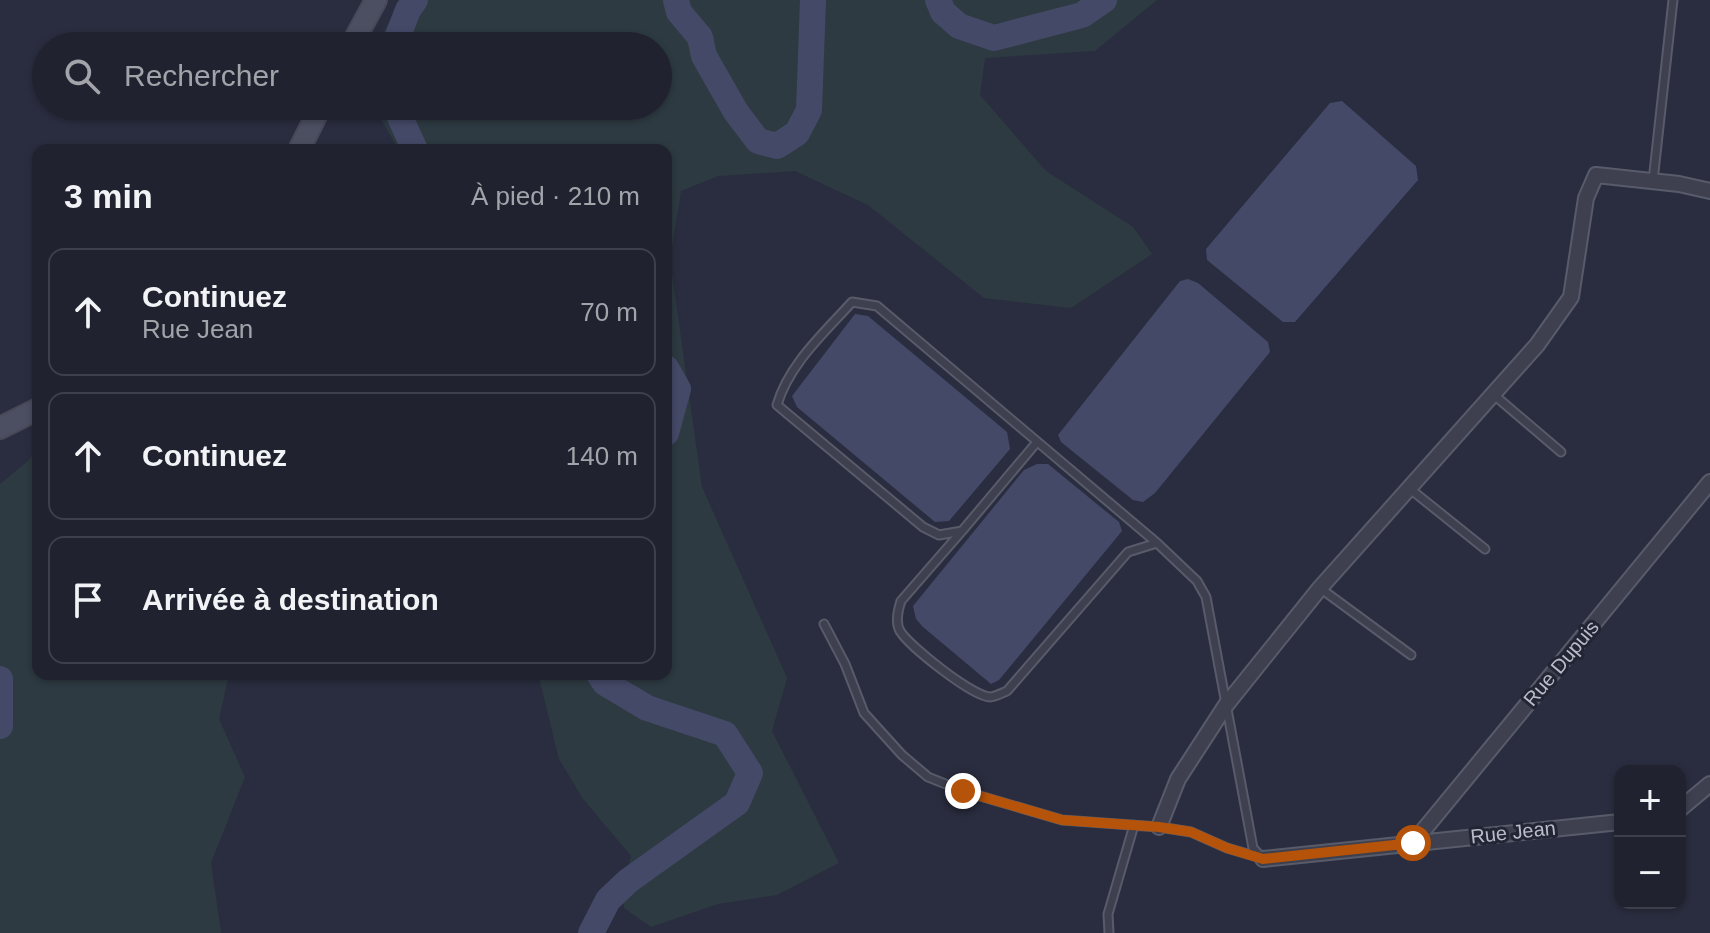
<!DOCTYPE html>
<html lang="fr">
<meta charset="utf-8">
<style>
body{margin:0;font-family:Helvetica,sans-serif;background:#2d2f3b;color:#f1f3f6}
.controls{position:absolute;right:24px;bottom:24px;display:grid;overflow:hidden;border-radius:16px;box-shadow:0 2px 6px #0004}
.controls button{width:72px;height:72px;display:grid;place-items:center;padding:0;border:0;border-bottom:2px solid #3d3f4b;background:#20222f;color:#f1f3f6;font:40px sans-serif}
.stop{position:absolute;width:24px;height:24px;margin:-18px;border:6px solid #b45309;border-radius:50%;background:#fff}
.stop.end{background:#b45309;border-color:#fff;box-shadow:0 2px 8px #0008}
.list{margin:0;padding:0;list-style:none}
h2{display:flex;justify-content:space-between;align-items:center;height:104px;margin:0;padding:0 32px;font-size:34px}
h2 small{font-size:26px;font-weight:400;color:#a2a4aa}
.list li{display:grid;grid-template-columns:52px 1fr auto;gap:24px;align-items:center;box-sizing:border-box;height:128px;margin:0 16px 16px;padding:0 16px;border:2px solid #3d3f4b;border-radius:16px}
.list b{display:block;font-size:30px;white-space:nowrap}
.list p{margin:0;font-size:26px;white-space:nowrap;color:#a2a4aa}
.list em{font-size:26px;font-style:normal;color:#a2a4aa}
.icon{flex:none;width:44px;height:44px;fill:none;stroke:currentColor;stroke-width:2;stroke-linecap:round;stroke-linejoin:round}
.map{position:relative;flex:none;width:1710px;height:933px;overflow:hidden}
.search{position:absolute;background:#20222f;box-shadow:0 2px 6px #0004;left:32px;top:32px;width:640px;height:88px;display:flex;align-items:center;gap:20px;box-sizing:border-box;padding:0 28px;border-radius:44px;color:#a2a4aa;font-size:30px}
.panel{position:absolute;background:#20222f;box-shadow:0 2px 6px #0004;left:32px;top:144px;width:640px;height:536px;border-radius:16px}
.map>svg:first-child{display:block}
.green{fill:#2d3a41}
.water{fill:#444967}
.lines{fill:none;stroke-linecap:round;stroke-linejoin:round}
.river{stroke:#444967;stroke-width:26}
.service-casing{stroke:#585b69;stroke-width:11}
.minor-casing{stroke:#585b69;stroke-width:18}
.secondary-casing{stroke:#474958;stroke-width:24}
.service{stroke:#3e404f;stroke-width:7}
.minor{stroke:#3e404f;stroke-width:14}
.secondary{stroke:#4c4f61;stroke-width:20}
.route{stroke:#b45309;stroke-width:10}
.labels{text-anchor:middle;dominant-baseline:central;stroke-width:6;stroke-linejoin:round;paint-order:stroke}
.street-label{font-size:20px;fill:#babcc9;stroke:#222534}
</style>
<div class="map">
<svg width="1710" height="933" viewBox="0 0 1710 933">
<rect width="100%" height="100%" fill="#2a2d3f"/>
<path class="green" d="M401,0H1157L1095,51L985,58L980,95L1046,171L1133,227L1152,254L1071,308L984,298L868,205L795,171L718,176L681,191L670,260L702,487L787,678L772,731L839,863L777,895L718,904L651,927L624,908L622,886L631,856L583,799L559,759L538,674H666V150H399L373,106H658V46H376Z
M38,446V674H229L219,719L245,777L211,863L221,933H0V484L29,460Z"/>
<path class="water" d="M1342,101L1416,166L1418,180L1295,322H1283L1207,260L1206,249L1330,103Z
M1188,279L1198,283L1268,342L1270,352L1155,493L1143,502L1133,500L1061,442L1058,435L1180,281Z
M855,314L868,316L1007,432L1010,449L949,521L935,522L797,407L792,396Z
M1037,464H1048L1119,522L1122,531L999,680L991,684L923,627L916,619L913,606L1024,470Z"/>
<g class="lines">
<path class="river" d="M676,0L679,12L700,37L704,56L736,112L758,141L777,146L797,133L809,110L813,0
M938,0L943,12L959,26L994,38L1082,15L1104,0
M394,46L408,10L415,0
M395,106L415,150
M666,368L678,389L666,433
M0,679V726
M591,933L608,900L628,881L737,803L750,773L725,734L647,708L605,683L599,674"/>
<defs>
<path id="service" d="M1653,181L1673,0
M1493,394L1561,452
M1037,442L962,531L939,535L923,527L777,405C789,364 824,333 852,302L877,306L1157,543
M1409,488L1485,549
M962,531L901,601C898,610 895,622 900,631C910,647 972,696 990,697C995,697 1002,693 1007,691L1128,552L1157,543L1197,581L1206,597L1253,848L1263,859
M1320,588L1411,655
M824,624L845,664L864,713L902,755L928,777L963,791L1062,820L1159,827L1191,832L1227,848L1261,858
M1109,933L1108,914L1134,825"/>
<path id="minor" d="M1680,809L1710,784
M1159,827L1178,779L1226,705L1320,588L1537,345L1571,297L1586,198L1596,175L1679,184L1710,191
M1413,843L1710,482
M1263,859L1620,822"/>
<path id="secondary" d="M351,46L376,0
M299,150L321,106
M0,428L38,409"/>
</defs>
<use href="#service" class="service-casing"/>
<use href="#minor" class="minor-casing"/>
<use href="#secondary" class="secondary-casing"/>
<use href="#service" class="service"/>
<use href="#minor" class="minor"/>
<use href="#secondary" class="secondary"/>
</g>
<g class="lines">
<path class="route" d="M963,791L1062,820L1159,827L1191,832L1227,848L1263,859L1413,843"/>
</g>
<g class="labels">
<g class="street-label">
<text transform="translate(1561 663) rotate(-50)">Rue Dupuis</text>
<text transform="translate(1513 832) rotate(-6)">Rue Jean</text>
</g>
</g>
</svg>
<div class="controls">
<button>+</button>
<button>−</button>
</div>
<div class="stop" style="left:1413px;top:843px"></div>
<div class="stop end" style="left:963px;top:791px"></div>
<div class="search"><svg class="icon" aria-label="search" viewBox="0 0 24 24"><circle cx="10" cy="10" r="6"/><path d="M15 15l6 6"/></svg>Rechercher</div>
<section class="panel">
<h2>3 min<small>À pied · 210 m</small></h2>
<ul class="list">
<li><svg class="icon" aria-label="ahead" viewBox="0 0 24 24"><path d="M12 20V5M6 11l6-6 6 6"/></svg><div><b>Continuez</b><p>Rue Jean</p></div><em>70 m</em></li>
<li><svg class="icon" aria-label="ahead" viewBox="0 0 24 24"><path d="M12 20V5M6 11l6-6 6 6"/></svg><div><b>Continuez</b></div><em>140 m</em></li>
<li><svg class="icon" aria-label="arrive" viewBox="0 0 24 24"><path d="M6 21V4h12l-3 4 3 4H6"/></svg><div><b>Arrivée à destination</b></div></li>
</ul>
</section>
</div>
